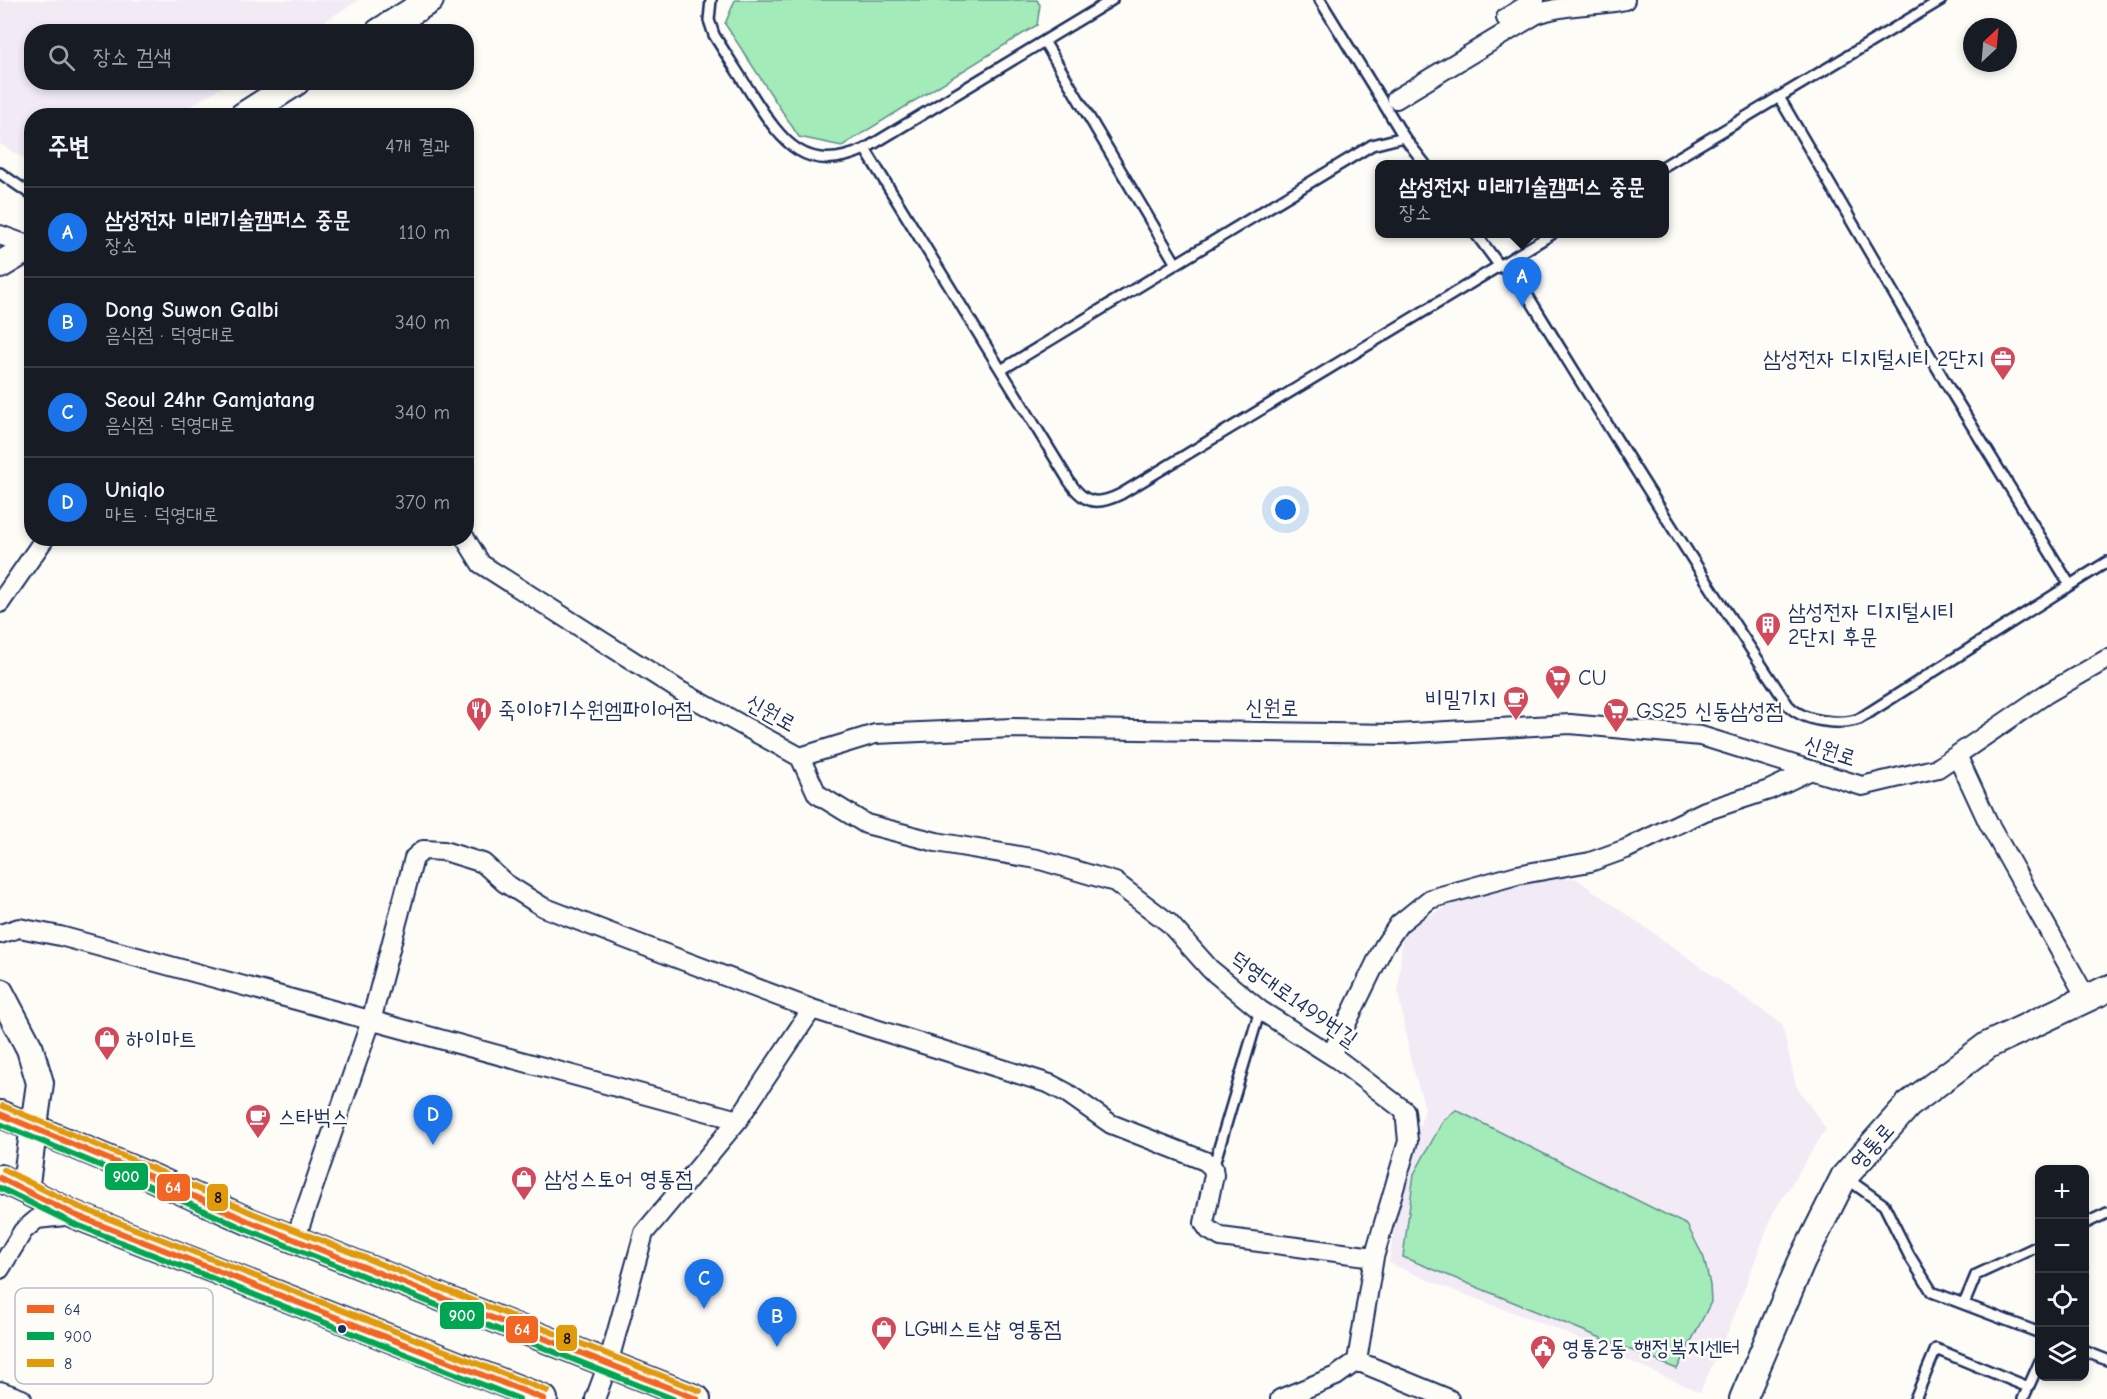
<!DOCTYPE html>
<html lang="ko">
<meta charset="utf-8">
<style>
body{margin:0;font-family:"Comic Neue","Poor Story",sans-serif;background:#242831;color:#f1f3f6}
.controls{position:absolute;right:18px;bottom:18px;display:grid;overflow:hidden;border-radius:12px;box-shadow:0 3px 9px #0003}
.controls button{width:54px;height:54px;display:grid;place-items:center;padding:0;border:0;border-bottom:2px solid #363941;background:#171b24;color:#f1f3f6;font:30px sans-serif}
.compass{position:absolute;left:1963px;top:18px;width:54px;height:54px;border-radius:50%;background:#171b24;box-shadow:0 3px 9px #0003;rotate:26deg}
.you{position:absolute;left:1286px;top:510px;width:21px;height:21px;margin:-15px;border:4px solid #fff;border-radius:50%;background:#1a73e8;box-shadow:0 0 0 9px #1a73e833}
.badge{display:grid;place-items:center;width:39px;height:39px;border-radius:50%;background:#1a73e8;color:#fff;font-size:20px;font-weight:700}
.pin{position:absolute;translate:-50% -50px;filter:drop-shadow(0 2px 3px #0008)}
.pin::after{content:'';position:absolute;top:32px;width:21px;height:18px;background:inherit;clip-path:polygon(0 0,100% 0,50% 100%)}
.popup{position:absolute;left:1375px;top:160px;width:294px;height:78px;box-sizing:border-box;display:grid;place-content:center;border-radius:12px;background:#171b24;filter:drop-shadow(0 2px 4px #0005);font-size:20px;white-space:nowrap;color:#9ea1a6}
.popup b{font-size:22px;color:#f1f3f6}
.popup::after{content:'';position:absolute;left:50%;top:100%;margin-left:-12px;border:12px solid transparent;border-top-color:#171b24}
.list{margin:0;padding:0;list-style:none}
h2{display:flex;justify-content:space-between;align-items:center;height:78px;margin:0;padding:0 24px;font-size:26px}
h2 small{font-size:20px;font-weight:400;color:#9ea1a6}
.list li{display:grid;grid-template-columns:39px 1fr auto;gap:18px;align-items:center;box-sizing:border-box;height:90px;padding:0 24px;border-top:2px solid #363941}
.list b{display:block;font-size:22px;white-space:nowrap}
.list p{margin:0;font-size:20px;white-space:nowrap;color:#9ea1a6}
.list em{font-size:20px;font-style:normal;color:#9ea1a6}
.icon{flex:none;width:33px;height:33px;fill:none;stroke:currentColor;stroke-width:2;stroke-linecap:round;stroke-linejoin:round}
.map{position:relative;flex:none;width:2107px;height:1399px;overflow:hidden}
.search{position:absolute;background:#171b24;box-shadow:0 3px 9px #0003;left:24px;top:24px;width:450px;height:66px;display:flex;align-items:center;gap:15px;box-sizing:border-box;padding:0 21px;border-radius:24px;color:#9ea1a6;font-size:22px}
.panel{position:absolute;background:#171b24;box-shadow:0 3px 9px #0003;left:24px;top:108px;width:450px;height:438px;border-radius:24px}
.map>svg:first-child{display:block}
.built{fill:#f2ebf6}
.green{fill:#a3ebb8;stroke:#5f8d8b;stroke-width:1.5}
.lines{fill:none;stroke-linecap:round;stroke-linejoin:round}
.lane-casing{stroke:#1b2f5e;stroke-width:14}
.street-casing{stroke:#1b2f5e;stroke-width:22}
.secondary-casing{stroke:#1b2f5e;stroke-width:30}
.lane{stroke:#fdfcf7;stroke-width:9}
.street{stroke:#fdfcf7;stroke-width:18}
.secondary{stroke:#fdfcf7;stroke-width:26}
.bus-1-casing{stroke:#fdfcf7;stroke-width:10}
.bus-2-casing{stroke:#fdfcf7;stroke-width:10}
.bus-3-casing{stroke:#fdfcf7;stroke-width:10}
.bus-1{stroke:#f26522;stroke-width:6}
.bus-2{stroke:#00a651;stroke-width:6}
.bus-3{stroke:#e19a09;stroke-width:6}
.bus-dot{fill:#1b2f5e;stroke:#fdfcf7;stroke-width:2}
.labels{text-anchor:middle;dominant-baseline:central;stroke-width:5;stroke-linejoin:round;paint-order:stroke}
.poi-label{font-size:22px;fill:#1b2f5e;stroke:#fdfcf7;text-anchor:start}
.street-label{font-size:22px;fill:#1b2f5e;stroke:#fdfcf7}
.key{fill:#fdfcf7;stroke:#b9bec9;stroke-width:1.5}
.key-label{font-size:16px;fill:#1b2f5e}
.line-badge{stroke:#fdfcf7;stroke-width:2}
.badge-label{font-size:16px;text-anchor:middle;font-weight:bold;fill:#fff}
.pale-badge-label{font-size:16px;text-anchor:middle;font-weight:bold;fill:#111}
</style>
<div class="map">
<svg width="2107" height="1399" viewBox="0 0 2107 1399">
<rect width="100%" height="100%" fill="#fdfcf7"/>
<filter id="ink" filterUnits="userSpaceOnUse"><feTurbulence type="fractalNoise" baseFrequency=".0167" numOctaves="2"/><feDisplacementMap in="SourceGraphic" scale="12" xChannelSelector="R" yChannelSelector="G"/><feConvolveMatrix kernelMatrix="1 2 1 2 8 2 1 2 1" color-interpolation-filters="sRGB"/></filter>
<g filter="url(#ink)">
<path class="built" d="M0,0H359L309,31L32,32V82L228,83L176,115L32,116L31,163L0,144Z
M1575,878L1782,1024L1796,1086L1826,1129L1773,1213L1730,1327L1700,1392L1552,1327L1442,1286L1389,1263L1401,1185L1425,1109L1410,1058L1398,991L1403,929L1466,897L1532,879Z"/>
<path class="green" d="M735,0H1037L1040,5L1037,25L842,146L799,137L725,24Z
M1456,1110L1687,1225L1704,1258L1710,1285L1711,1302L1677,1369L1403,1257L1414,1174L1443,1121Z"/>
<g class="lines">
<defs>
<path id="lane" d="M711,0L709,20L714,35C727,56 741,77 754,98C782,142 807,176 865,149L1112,0
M1320,0L1404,137L1425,164
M1044,41L1176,264
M1779,97L1950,390L2070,585L2107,562
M865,149L1069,481C1084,504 1097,506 1121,494L1552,234
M1664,166L1941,0
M0,173L32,195
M1476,234L1499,265L1517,278C1605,422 1694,565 1788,705C1802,721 1839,726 1859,719L2070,585
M1001,370L1372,145L1404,137
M1213,1168L1260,1010
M1846,1178L1884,1205L1909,1255L1932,1292L2040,1333
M2084,1224L2107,1213
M1964,1304L1976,1275L2040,1245
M2084,1351L2107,1360
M1915,1399L1936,1349L2028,1387
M2023,1399L2040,1361"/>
<path id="street" d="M1506,18L1535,0
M1396,99L1535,15C1564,3 1595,7 1625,0
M0,235L30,246
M465,538L481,564L682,692L800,757L875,734L1012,728L1396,734L1570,724L1701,736L1862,786L1938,768L2046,694L2107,659
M0,603L45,538
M1957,755L1988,822L2087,999
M800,757L817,794L866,824L936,842L1037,859L1115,882L1169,923L1210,969L1260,1010L1337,1059L1405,1111L1408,1141L1374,1257L1357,1361L1336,1376L1280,1399
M0,934L19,928L60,936L738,1120L644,1233L608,1364L595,1399
M1331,1055L1384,946L1399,924L1430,899L1517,875L1590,862L1626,849L1705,811L1769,790L1811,770
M738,1120L812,1009
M295,1240L371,1021L414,858L423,850L444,851L483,863L505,883L543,907L655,950L812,1009L1050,1084L1067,1093L1111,1124L1205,1161L1213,1168L1214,1175L1204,1223L1209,1230L1221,1237L1374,1257
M0,1269L23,1231L37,1219L74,1215
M1357,1361L1449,1399
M0,1391L22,1399"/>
<path id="secondary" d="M379,32L430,0
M243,116L296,82
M0,265L32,246
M0,992L30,1049L40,1083L25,1190
M0,1114L151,1177L248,1221L697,1399
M0,1178L75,1215L544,1399
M1743,1399L1801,1263L1844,1177L1908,1105L1988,1045L2107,989"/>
</defs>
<use href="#lane" class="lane-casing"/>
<use href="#street" class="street-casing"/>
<use href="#secondary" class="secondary-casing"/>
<use href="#lane" class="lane"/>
<use href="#street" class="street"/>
<use href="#secondary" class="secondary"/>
<defs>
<path id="bus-1" d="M0,1114L151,1177L248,1221L697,1399
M0,1178L75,1215L544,1399"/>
<path id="bus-2" d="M0,1124L147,1185L245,1229L673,1399
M0,1188L72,1223L519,1399"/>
<path id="bus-3" d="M3,1106L154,1169L252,1213L700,1391
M4,1170L79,1207L547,1391"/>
</defs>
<use href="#bus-1" class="bus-1-casing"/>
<use href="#bus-2" class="bus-2-casing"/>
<use href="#bus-3" class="bus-3-casing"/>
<use href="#bus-1" class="bus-1"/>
<use href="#bus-2" class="bus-2"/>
<use href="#bus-3" class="bus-3"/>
</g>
</g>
<defs>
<symbol id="office-pin" viewBox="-11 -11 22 30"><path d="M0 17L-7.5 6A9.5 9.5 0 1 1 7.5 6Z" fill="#d1495b" stroke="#fdfcf7"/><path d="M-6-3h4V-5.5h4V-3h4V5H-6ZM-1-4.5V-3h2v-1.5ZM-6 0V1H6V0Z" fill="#fff"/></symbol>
<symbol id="building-pin" viewBox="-11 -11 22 30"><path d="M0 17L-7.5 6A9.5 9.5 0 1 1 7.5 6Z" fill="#d1495b" stroke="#fdfcf7"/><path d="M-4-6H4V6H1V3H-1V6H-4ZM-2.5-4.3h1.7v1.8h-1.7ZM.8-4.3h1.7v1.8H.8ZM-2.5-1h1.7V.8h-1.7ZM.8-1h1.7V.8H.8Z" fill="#fff"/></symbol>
<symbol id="supermarket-pin" viewBox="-11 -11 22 30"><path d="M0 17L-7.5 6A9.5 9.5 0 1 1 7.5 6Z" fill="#d1495b" stroke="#fdfcf7"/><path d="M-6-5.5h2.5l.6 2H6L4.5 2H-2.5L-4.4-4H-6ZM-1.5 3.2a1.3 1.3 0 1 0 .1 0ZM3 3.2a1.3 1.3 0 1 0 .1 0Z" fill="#fff"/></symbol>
<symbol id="cafe-pin" viewBox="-11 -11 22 30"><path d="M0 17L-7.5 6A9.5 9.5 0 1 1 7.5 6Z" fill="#d1495b" stroke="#fdfcf7"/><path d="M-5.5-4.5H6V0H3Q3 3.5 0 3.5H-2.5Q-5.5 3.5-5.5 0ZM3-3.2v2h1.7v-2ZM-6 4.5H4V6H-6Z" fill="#fff"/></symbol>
<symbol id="restaurant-pin" viewBox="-11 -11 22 30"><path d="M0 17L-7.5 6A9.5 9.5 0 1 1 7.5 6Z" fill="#d1495b" stroke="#fdfcf7"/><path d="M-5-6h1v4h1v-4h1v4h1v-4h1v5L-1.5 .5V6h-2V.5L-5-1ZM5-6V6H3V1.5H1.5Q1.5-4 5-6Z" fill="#fff"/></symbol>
<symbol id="shop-pin" viewBox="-11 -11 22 30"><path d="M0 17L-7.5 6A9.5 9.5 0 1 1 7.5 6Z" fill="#d1495b" stroke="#fdfcf7"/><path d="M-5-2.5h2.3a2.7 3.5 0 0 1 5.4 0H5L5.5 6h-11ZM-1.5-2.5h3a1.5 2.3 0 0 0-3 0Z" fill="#fff"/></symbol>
<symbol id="civic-pin" viewBox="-11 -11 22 30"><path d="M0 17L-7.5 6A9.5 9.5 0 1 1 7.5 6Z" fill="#d1495b" stroke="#fdfcf7"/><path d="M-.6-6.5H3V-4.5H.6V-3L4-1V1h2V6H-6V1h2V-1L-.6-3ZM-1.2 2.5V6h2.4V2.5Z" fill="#fff"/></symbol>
</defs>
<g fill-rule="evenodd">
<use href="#office-pin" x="1988" y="344" width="30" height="40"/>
<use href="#building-pin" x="1753" y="610" width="30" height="40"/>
<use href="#supermarket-pin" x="1543" y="663" width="30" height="40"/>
<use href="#cafe-pin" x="1501" y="684" width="30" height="40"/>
<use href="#restaurant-pin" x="464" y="695" width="30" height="40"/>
<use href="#supermarket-pin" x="1601" y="696" width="30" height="40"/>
<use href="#shop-pin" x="92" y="1024" width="30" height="40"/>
<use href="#cafe-pin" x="243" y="1102" width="30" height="40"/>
<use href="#shop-pin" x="509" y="1164" width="30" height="40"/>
<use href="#shop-pin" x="869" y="1314" width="30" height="40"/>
<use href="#civic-pin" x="1528" y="1333" width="30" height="40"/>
</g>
<circle class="bus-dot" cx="342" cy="1329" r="5"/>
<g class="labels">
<g class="poi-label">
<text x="1984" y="359" text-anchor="end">삼성전자 디지털시티 2단지</text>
<text x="1788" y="612">삼성전자 디지털시티<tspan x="1788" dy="25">2단지 후문</tspan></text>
<text x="1578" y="678">CU</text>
<text x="1496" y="699" text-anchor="end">비밀기지</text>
<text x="498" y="710">죽이야기수원엠파이어점</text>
<text x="1636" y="711">GS25 신동삼성점</text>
<text x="126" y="1039">하이마트</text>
<text x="278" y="1117">스타벅스</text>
<text x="544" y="1179">삼성스토어 영통점</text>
<text x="904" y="1329">LG베스트샵 영통점</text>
<text x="1562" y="1348">영통2동 행정복지센터</text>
</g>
<g class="street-label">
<text transform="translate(1272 708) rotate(1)">신원로</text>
<text transform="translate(771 713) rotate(29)">신원로</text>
<text transform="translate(1830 751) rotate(18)">신원로</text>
<text transform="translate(1294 999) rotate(35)">덕영대로1499번길</text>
<text transform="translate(1872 1146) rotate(-48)">영통로</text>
</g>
</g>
<rect x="15" y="1288" width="198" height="96" rx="9" class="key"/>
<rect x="27" y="1305" width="27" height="8" fill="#f26522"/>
<rect x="27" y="1332" width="27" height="8" fill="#00a651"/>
<rect x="27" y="1359" width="27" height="8" fill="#e19a09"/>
<g class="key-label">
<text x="64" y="1315">64</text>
<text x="64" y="1342">900</text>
<text x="64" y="1369">8</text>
</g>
<g class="line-badge">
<rect x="104" y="1162" width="45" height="29" rx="6" fill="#00a651"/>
<rect x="156" y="1173" width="35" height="29" rx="6" fill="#f26522"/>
<rect x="206" y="1183" width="23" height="29" rx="6" fill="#e19a09"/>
<rect x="439" y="1301" width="46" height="29" rx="6" fill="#00a651"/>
<rect x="505" y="1315" width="34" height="29" rx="6" fill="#f26522"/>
<rect x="555" y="1324" width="23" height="28" rx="6" fill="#e19a09"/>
</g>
<g class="badge-label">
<text x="126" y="1182">900</text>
<text x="173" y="1193">64</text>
<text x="462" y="1321">900</text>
<text x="522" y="1335">64</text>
</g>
<g class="pale-badge-label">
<text x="218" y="1203">8</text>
<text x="567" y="1344">8</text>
</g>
</svg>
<div class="controls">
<button>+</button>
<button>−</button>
<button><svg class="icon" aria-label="locate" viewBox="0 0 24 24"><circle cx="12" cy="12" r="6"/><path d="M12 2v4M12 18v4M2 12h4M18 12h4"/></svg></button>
<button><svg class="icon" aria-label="layers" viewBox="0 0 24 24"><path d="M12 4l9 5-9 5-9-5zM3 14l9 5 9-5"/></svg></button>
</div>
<svg class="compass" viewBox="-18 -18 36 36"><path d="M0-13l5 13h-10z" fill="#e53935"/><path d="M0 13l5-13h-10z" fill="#9ea1a6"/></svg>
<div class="you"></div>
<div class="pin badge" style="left:1522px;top:307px">A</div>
<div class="popup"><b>삼성전자 미래기술캠퍼스 중문</b>장소</div>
<div class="pin badge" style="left:777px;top:1347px">B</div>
<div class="pin badge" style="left:704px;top:1309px">C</div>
<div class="pin badge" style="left:433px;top:1145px">D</div>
<div class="search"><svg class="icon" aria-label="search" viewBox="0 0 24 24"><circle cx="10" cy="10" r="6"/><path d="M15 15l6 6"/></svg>장소 검색</div>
<section class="panel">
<h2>주변<small>4개 결과</small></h2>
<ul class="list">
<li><span class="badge">A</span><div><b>삼성전자 미래기술캠퍼스 중문</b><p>장소</p></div><em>110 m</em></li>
<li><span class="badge">B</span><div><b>Dong Suwon Galbi</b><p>음식점 · 덕영대로</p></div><em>340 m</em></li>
<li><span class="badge">C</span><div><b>Seoul 24hr Gamjatang</b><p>음식점 · 덕영대로</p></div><em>340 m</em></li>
<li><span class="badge">D</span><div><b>Uniqlo</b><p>마트 · 덕영대로</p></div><em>370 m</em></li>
</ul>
</section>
</div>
